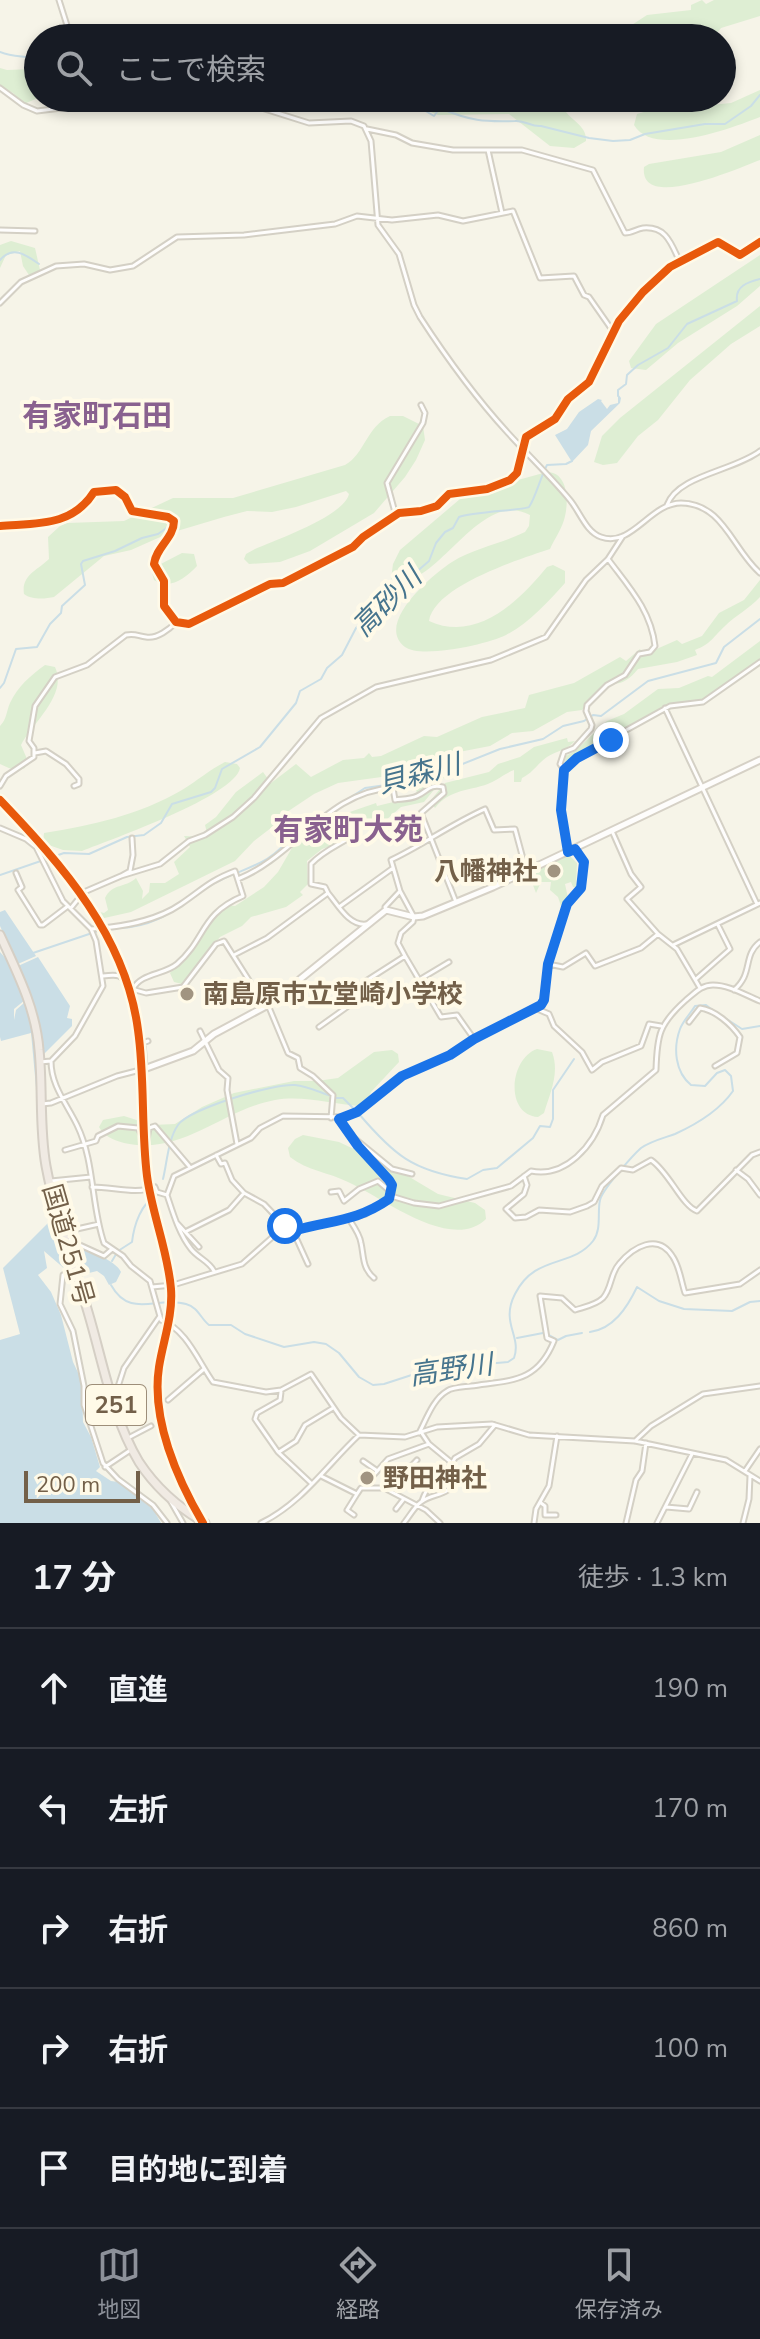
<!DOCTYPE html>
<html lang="ja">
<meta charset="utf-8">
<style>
body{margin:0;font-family:"Nunito Sans","Noto Sans JP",sans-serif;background:#20242c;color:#f1f3f6}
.scale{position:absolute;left:24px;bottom:20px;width:116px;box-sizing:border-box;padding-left:8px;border:4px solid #736049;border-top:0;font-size:22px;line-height:28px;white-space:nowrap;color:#736049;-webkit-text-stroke:6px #fffae8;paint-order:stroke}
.stop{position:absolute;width:24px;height:24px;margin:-18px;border:6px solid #1a73e8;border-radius:50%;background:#fff}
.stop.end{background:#1a73e8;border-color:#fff;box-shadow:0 2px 8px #0008}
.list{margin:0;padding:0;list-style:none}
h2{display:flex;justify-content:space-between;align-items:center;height:104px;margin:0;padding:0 32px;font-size:34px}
h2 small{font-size:26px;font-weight:400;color:#9ea1a6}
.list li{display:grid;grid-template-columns:52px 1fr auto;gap:24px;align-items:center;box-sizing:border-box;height:120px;padding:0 32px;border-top:2px solid #363941}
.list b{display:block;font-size:30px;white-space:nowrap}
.list em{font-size:26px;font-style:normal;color:#9ea1a6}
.icon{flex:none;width:44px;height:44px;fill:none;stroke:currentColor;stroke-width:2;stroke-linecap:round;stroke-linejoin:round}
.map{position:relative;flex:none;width:760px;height:1523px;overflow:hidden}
.search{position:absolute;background:#171b24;box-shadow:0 4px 12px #0003;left:24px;right:24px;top:24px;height:88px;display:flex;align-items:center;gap:20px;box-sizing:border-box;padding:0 28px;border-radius:44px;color:#9ea1a6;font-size:30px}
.sheet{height:704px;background:#171b24}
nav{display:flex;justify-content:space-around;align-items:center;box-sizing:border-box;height:112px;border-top:2px solid #363941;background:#171b24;font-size:22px;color:#9ea1a6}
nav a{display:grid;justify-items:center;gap:4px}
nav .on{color:#8c9099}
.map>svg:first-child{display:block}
.green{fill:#deeed3}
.water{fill:#cadee6}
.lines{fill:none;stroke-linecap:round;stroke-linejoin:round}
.stream{stroke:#cadee6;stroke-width:2}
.street-casing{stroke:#d4d0c5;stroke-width:7}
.secondary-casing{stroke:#d6d1c6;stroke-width:9}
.highway-casing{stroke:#d5cfc5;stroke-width:11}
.street{stroke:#fefdfc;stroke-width:3}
.secondary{stroke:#fefdfc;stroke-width:5}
.highway{stroke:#f0eae3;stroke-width:7}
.cycleway-casing{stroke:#fffae8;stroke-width:13}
.cycleway{stroke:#e8590c;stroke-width:8}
.route{stroke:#1a73e8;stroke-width:10}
.poi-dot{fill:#a19481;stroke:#fffae8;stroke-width:3}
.labels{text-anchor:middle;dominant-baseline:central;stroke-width:8;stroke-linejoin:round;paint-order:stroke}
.shield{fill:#fffae8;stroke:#9d8e79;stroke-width:2}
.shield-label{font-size:24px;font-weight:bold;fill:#736049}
.poi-label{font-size:26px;font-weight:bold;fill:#736049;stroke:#fffae8;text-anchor:start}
.street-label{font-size:26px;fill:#736049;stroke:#fffae8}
.water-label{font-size:28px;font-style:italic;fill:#46748d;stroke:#fffae8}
.quarter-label{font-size:30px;font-weight:bold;fill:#89618f;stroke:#fffae8}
</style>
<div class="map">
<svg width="760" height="1523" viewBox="0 0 760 1523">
<rect width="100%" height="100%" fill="#f6f4e8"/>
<path class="green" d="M702,0L706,4L714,0H760V16L721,28L713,38H612L647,15L691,10V5Z
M316,25L396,37L482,35L505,38H277L298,28Z
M35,61L38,62V98L24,104L13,93L0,86V68L7,70L33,69Z
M760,90V117C732,128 653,158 634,125L637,114L647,111L731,103Z
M433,98H567L566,112C574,122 587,127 586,141L574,148L550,146L509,114L438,115L426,110L424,102Z
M760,135V160C741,167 639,213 644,167L649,164L721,152Z
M11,241L35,248L40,270L29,275L23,266L20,251L6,255L0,268V245Z
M760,255V286L737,306L678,343L646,370L631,368L629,361L656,324Z
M760,306V326L731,344L690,380L658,420L638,436L617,463L603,465L594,462L602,436L620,418Z
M390,416H403L423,426L425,440L416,460L405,477L374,513L310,551L280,562L249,564L244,559L246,554L255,549C276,540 344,516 349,494L346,491L296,507L272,512L247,511L224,517L167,534L131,550L104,556L54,597C45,599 32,600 24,594C21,575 38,570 49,559L48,537L60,526L67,523L124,521L173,498H233L345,465C365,454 366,427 390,416Z
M547,472C569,472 569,504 564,520C561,530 554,540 550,549C520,559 434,586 429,621C477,643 519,601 547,567L553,565L565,571V583C549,601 528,624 506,635C489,644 421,659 405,647C374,624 433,574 452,562C474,548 501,544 525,532L529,526L530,515C478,486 433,598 391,579L393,564L400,550L460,499L471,493Z
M182,553L194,554L197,566C185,579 169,590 154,580L152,573L155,567Z
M760,580V597C749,609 736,615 725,626C713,637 711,644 695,650L697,655L677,662L638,669C628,681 620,686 605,683L582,710L567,712L533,731L512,733L490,746L428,758L396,775L338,783L314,794L284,814L280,821L254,841L235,861L131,912L100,919L96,911L104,913L108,910L105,898C112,883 126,888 136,878L143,891L142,899L149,892L150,883H165L179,874L174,862L190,847L184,836L208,837L205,825L216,817L236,792L263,772L271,783L296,764L311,777L343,760L364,758L369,753L372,757L381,756L424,736L437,737L482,717L525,708L529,695L574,683L620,657L626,661L640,649L643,655L677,640L682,644L702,636L719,613L744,600Z
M760,641V659L726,686L702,700L670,704L564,766L566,756L575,751L607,721L624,714L658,689L679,688L708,676L712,677Z
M45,665L55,667C68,695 33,722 21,745L27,759L25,768C17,772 8,768 0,764V726C7,719 6,712 10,703C18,686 30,676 45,665Z
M567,738L568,742L575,741C567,750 556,751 547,757C537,764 534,772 522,778L521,782H514V770C506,773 503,776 496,780C476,792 452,786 435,808L430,801L445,783L489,772L498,764L520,757L534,747Z
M225,762L237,764L240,768C235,796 112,839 82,851L63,850L43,843L44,833C93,825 139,815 182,790C197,781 209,770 225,762Z
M426,770L447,774L424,802L401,807L386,820L359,826L340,843L322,849L307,861L308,884L300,892L303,895L286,907L251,917L242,926L220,937L182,984L174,982L170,973L213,918L227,905L235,906L264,887L278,872L296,841L324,824L326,827L341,815L376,803L377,806L418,796L416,790L418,789L417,775Z
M567,853L577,863L576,887H573L571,882L565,884L568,898L564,906H561L558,897L550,890L551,882H541L536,893L528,872Z
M537,1049L552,1052C560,1073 550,1093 544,1113L538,1117C504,1114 510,1058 537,1049Z
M392,1050L398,1054L399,1062L371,1092L366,1103L360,1106C333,1104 302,1095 275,1100C221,1110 183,1156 124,1143C113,1140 104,1136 99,1127L103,1120L124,1116L152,1125L175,1124L202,1107L234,1093L294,1081H317L338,1078L374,1052Z
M303,1135L339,1142L396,1169L438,1194L475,1203L485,1210L486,1219C451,1253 382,1197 348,1182C328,1172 308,1171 290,1157L288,1148L295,1139Z"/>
<path class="water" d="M618,394L621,398L620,403L591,431L588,445L572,462L555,435L567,429L579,412L598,399L602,400L601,401L607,409L610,405L618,403Z
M5,910L36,956L11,967L25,1000L14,1009V1020L16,1010L25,1002L30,1018L37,1016L18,966L38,957L70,1006L67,1018L72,1019V1026L43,1055L39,1023L32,1024L37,1060L38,1109L31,1033L1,1041L0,1037V952L8,961L14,957L0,926V912Z
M54,1217L64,1248L74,1252L72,1243C85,1249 116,1260 121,1272L116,1282L109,1285L104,1276L97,1271L81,1275L76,1259L69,1256L72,1268L66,1270L44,1251L47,1268L38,1275L51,1292L61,1315L73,1362L82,1381L83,1422L91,1437L100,1467L96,1471L111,1481L118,1482L153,1509L161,1523H0V1340L20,1334L3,1268Z"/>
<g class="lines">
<path class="stream" d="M0,52C14,58 24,55 38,59
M404,98L434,116L440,108C470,121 484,122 515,121C525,120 531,127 541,126L589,138L613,141L630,140L645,134L705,124H725L751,106L760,95
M0,260C13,245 26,255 39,264
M618,396V390L626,384L627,375L638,365L668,348L687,324L737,301C735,286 748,282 760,279
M0,688L4,683L16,649L37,647L50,624L61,613L62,606L85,585L81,564L83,561L115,551L142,538L158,534L171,525
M0,875L64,853L89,854L127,837L144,835L161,823L172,804L211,792L215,788L222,769L260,747L296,703L300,691L321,679L327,668L342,655L356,628L392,593L429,561L436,543L445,532L453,528L459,517C472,512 525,510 529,507C535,499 541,476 547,465L566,464L572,461
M119,928C161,927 180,904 213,884C243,867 269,867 291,836L365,788L400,783L427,768L446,769L455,767L500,749L543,739L563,726L584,721L593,715L601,716L648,681L716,663L724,647L760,619
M33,953L101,930
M725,1018L742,1029L760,1026
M336,1098H343L354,1109
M359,1114C394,1155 413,1171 467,1179L483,1170L497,1168L533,1138L540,1126L550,1127L553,1119V1090L574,1059
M163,1179C167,1163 168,1139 178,1125C189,1109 274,1083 295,1085C307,1086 319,1092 331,1096
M112,1261L118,1251L132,1242C134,1225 141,1203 157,1195
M111,1285C130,1319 156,1296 186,1304C198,1307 201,1319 209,1325H231L245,1334L284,1347L314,1342L326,1344L339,1353L359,1377L373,1385L384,1384L430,1369L508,1362L514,1358C522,1336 500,1323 515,1294C535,1254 572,1268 593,1241C602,1229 597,1213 600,1200C602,1190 633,1155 641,1148C651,1141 664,1138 675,1134C697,1124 719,1111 733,1091L731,1076L725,1070L717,1073L705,1086L691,1085C675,1072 673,1048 680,1029C683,1021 690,1014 695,1006L706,1005L719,1015
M590,1332C613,1329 627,1308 637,1287L659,1301L684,1309L732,1311L750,1302L760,1301
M549,1335L558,1340L566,1336L582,1333
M517,1338L543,1333"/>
<defs>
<path id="street" d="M59,0L71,38
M0,88L23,105L37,111L86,105L93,101
M90,98L101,104L128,98
M200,98L249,104L309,123L351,121L364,126L371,141L378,225L399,254L414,305L420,317C446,357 476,398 508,433C529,456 551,477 570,500C580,512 586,532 601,537C632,548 650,503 681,503C723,503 733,550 760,573
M367,129L396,135L412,143L453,150H522L593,170L625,233C632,233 636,229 643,228C666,226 671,243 679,260
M488,150L502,213
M0,230L35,231
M0,303L21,282L56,266L84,264L110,270L133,266L177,237L244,235L335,224L357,216L392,220L438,215L463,221L513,211L540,278L574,276L584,295L589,297L610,327L614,329
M667,505C678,475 734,471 760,451
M396,516L387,483L423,423L425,413L421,405
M0,526C36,523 72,527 94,492L116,490L125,497L132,511L168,517L174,521C174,538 156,547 154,564L164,581V606L176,622L189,624L270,584L283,583L353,547L363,537L399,513L421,511L437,506L449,494L487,489L510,480L517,473L526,437L555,419L568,399L589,382L619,321L643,292L670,267L718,242L740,255L760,242
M665,708L757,904
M35,753L46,751L66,764L79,779V784L74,786
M564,770L583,754L670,706L703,702L760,662
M0,786L6,776L34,757V748L29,741L35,706L55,677L87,665L126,635C135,633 138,636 146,637C157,639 170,629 176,622
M0,828L26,839L36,847L63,901L91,929L96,941L103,986L75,1036L51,1061L40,1062
M612,831L631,874L641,887L627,899L658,934L677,949L700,988
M568,852L561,810L564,770L560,764L564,752L574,748L591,729L592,725L586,711L587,705L607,685L625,675L639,654L650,652L655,646C651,610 628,586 608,559
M16,873L22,887L18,890L40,925H43L68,906
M121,876L130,871L133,855L132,838
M238,879C294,857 329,790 393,788L395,800C402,799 411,799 417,796C428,791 429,784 443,787L444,793L421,813L456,902
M328,893L325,887L311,884V864C325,849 342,844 358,832
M339,907L393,868
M71,908L84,892L121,876L160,864L189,841L205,835L233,817L254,798L321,718L376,687L491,660L546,637L586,580L608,559L623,536
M386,910L385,907L400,891L391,860C423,845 451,824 485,809L494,830L515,829L526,870
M91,929C121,927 155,922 181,904C203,889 209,881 235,871L243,896C200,914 206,939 177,964C164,975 141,973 133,989
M673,945L760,903
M234,955L267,938L328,893C338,905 349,926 366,924
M405,956L441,1017L457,1015L474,1039
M548,964L563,967L586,953L595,966L641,948L658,934
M103,976C118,974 122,974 128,988L146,993L183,987L216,944L224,941L266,1007
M696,979L730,949L718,925
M419,980L449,962
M734,990C754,973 742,956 760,942
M268,1005L288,1053L298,1058L300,1068L313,1076L333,1095L331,1118
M535,1008L549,1014L554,1026L582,1052L592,1070L602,1062L641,1046L649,1024L661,1026
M689,1022L700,1008C715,1010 731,1024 740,1037L737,1053L715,1066
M319,1027L347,1007L344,995L405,956L398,943L401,933L413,922L414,917L400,891
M200,1031L219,1070L228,1078L227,1090L237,1144
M51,1061C51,1086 67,1104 77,1125C95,1162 91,1206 104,1243L123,1256L131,1266L150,1281L161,1320C187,1330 198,1361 213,1382L266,1392L281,1390L311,1374L341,1418L359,1435L405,1437L437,1427L492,1424L529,1435L635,1441L726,1460L760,1481
M145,1068L143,1043L148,1041
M42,1104L51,1103L117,1076L144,1069
M339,1119L348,1133L392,1169L412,1174
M356,1141L358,1146L389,1180L392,1192
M65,1150L96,1141L98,1136L118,1126L138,1128L144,1140H147L149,1128L155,1126L189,1166
M216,1155L221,1164L225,1163L232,1180L244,1193L264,1204L285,1226
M736,1170L748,1179L760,1195
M524,1176L527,1185L524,1194L506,1209L515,1218L526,1217L539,1210L570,1212L587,1206L594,1202L602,1186L621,1168L633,1170L651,1160C669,1172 682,1206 697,1211L752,1155L760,1152
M51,1181L91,1177
M60,1181L62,1209L68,1231L99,1224
M92,1187C114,1187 136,1195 155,1187L157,1192L167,1195C173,1213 179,1234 191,1249C198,1258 209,1261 214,1271
M331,1192L339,1191L344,1201L359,1189L378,1181L392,1193
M167,1195L174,1176L251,1138L260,1128L283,1116L348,1117L402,1076L450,1055L474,1039L541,1005L546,991L548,964L567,904L581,888L584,862L575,850
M349,1219C353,1225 360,1235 361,1243C364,1256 362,1268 374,1278
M177,1223L199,1247
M68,1231L71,1241L104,1256L111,1250
M187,1231L229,1210L244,1193
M293,1231L308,1264
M69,1271L63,1275L60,1304L73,1331L84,1386V1405L103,1463L118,1479L153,1505L167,1523
M152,1287L173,1285L242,1264L285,1226L293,1231L366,1214L391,1196L414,1203L439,1206L511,1186L531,1171C566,1178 594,1145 603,1115L656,1070C657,1035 659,1024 686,1000C695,993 701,985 713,985C729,985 745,995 760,1001
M281,1392L280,1400L257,1413L255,1419L278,1452L312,1484
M114,1399L124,1368L160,1316
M168,1400L204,1369
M421,1432L429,1444L452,1463
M419,1433C426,1420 433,1399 447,1391C453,1387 464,1387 471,1386C511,1380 537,1383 554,1341L547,1338L540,1296L562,1298L575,1310C584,1307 596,1305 603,1298C612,1288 610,1274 619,1264C633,1247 658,1232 673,1257C680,1268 681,1281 685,1293L740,1284L760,1270
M130,1437L151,1426
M635,1441L651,1426L703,1394L760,1386
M279,1452L296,1441L305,1425L333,1408
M363,1461L376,1470
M105,1467L132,1449
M745,1471L760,1449
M321,1476L357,1494L361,1488H384L426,1510L440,1523
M372,1477L388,1459L429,1444
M438,1478L449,1488
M390,1489L417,1460
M422,1501C426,1488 439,1471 450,1467
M171,1502L183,1523
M541,1503L545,1506V1515H556
M666,1507L689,1509L697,1492
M396,1509L403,1500
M354,1515L347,1510L357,1494
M261,1523C302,1503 327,1465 359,1435
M404,1523C409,1517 415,1506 421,1502C434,1492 450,1498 457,1476L450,1467L455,1458L479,1444L495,1425
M534,1523L536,1509L549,1486L557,1436
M626,1523L636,1480L642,1471L646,1443
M657,1523L692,1454
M743,1523L749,1499L750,1476"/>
<path id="secondary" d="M144,1069L193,1051L214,1034L268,1005L386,910L414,917L423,916L493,887L760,760"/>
<path id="highway" d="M0,935C17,972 36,1009 39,1050C43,1088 39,1127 46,1166C55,1215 74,1264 88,1312C103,1362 112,1417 139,1462C156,1488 179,1508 205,1523"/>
</defs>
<use href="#street" class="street-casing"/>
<use href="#secondary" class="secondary-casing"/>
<use href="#highway" class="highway-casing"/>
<use href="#street" class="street"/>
<use href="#secondary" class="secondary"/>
<use href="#highway" class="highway"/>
<defs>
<path id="cycleway" d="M0,526C36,523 72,527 94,492L116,490L125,497L132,511L168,517L174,521C174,538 156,547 154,564L164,581V606L176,622L189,624L270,584L283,583L353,547L363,537L399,513L421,511L437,506L449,494L487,489L510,480L517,473L526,437L555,419L568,399L589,382L619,321L643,292L670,267L718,242L740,255L760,242
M0,800C63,866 126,937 138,1030C145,1079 141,1128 147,1176C152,1214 168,1251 171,1289C173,1316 163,1341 159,1367C151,1419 177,1479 203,1523"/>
</defs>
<use href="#cycleway" class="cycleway-casing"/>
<use href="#cycleway" class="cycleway"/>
</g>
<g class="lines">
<path class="route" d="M285,1226L293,1231C330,1220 356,1222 389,1199L392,1185L389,1180L358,1146L339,1119L357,1112L402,1076L450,1055L474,1039L541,1005L544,1000L548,964L567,904L581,888L584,862L575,849L568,852L561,810L564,770L577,758L611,740"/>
</g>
<g class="poi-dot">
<circle cx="554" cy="871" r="8"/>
<circle cx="187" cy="994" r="8"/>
<circle cx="367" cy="1478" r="8"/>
</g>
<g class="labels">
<rect class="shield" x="86" y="1385" width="60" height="40" rx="6"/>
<g class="shield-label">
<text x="116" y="1405">251</text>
</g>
<g class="poi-label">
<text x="538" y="871" text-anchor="end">八幡神社</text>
<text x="203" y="994">南島原市立堂崎小学校</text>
<text x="383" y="1478">野田神社</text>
</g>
<g class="street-label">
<text transform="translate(68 1245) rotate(74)">国道251号</text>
</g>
<g class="water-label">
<text transform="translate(387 602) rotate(-45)">高砂川</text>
<text transform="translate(419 774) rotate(-14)">貝森川</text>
<text transform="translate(451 1370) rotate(-8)">高野川</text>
</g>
<g class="quarter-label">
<text x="97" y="416">有家町石田</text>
<text x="348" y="830">有家町大苑</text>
</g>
</g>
</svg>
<div class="scale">200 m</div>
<div class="stop" style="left:285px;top:1226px"></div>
<div class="stop end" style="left:611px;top:740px"></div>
<div class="search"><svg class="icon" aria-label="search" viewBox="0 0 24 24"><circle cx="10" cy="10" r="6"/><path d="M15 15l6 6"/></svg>ここで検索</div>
</div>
<section class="sheet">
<h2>17 分<small>徒歩 · 1.3 km</small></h2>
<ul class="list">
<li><svg class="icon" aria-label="ahead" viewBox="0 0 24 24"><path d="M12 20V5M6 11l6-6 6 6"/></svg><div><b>直進</b></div><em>190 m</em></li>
<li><svg class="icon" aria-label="left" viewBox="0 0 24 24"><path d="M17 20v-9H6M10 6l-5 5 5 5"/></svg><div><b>左折</b></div><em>170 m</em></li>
<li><svg class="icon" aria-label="right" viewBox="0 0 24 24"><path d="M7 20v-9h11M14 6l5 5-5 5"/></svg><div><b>右折</b></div><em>860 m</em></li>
<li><svg class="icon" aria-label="right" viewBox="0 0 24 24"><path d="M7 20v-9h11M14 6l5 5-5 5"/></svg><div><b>右折</b></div><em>100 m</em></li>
<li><svg class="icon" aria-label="arrive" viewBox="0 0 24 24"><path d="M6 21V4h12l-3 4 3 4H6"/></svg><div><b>目的地に到着</b></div></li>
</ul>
</section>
<nav>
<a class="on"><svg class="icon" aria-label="map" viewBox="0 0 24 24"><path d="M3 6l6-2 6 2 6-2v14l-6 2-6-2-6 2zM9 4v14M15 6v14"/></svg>地図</a>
<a><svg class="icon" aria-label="directions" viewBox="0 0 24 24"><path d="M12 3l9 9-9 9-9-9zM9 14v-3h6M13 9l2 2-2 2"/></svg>経路</a>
<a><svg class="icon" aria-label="saved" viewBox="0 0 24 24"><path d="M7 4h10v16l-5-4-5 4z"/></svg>保存済み</a>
</nav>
